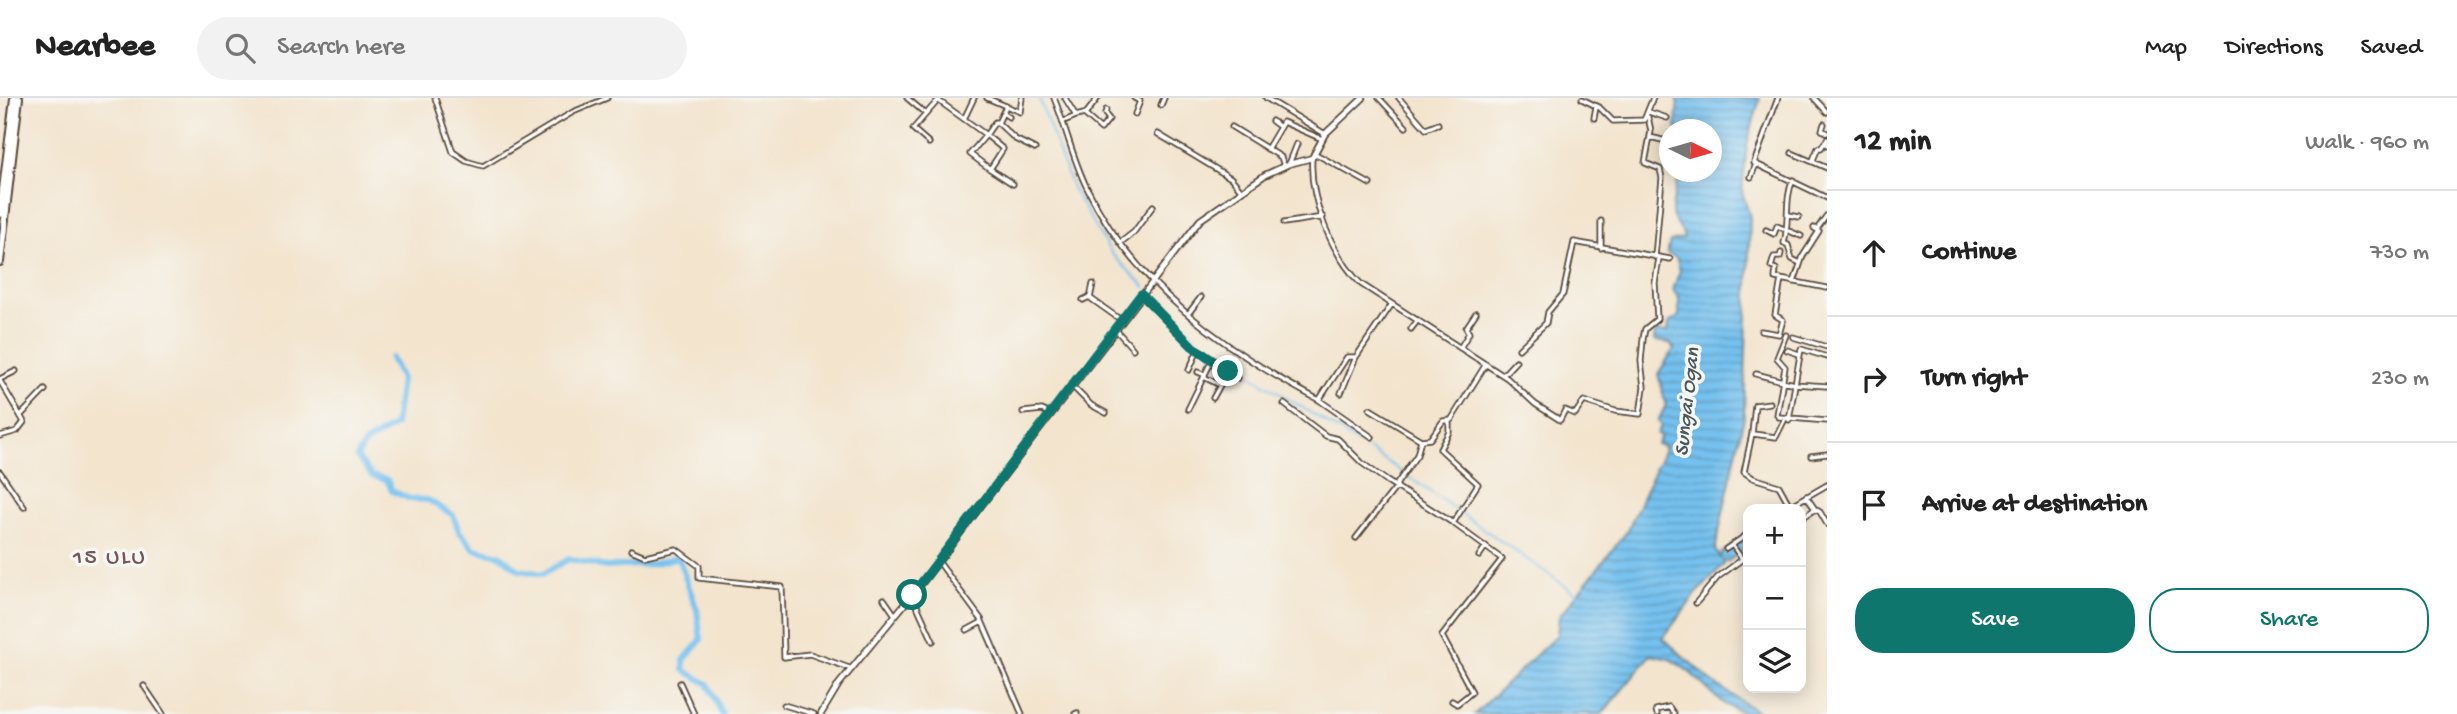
<!DOCTYPE html>
<meta charset="utf-8">
<style>
body{margin:0;font-family:"Gochi Hand",sans-serif;background:#f2f2f2;color:#222}
.controls{position:absolute;right:21px;bottom:21px;display:grid;overflow:hidden;border-radius:14px;box-shadow:0 4px 18px #0003}
.controls button{width:63px;height:63px;display:grid;place-items:center;padding:0;border:0;border-bottom:2px solid #e0e0e0;background:#fff;color:#222;font:35px sans-serif}
.compass{position:absolute;left:1659px;top:21px;width:63px;height:63px;border-radius:50%;background:#fff;box-shadow:0 4px 18px #0003;rotate:95deg}
.stop{position:absolute;width:21px;height:21px;margin:-16px;border:5px solid #0f766e;border-radius:50%;background:#fff}
.stop.end{background:#0f766e;border-color:#fff;box-shadow:0 2px 7px #0008}
.list{margin:0;padding:0;list-style:none}
h2{display:flex;justify-content:space-between;align-items:center;height:91px;margin:0;padding:0 28px;font-size:30px}
h2 small{font-size:23px;font-weight:400;color:#767676}
.list li{display:grid;grid-template-columns:46px 1fr auto;gap:21px;align-items:center;box-sizing:border-box;height:126px;padding:0 28px;border-top:2px solid #e0e0e0}
.list b{display:block;font-size:26px;white-space:nowrap}
.list em{font-size:23px;font-style:normal;color:#767676}
.actions{display:flex;gap:14px;padding:21px 28px}
.actions a{flex:1;padding:16px 0;border:2px solid #0f766e;border-radius:28px;text-align:center;font-size:24px;color:#0f766e}
.actions .main{background:#0f766e;color:#fff}
.icon{flex:none;width:38px;height:38px;fill:none;stroke:currentColor;stroke-width:2;stroke-linecap:round;stroke-linejoin:round}
.map{position:relative;flex:none;width:1827px;height:616px;overflow:hidden}
header{display:flex;align-items:center;gap:42px;box-sizing:border-box;height:98px;padding:0 35px;background:#fff;border-bottom:2px solid #e0e0e0}
header strong{font-size:33px}
nav{display:flex;gap:38px;margin-inline-start:auto;font-size:24px}
.search{width:490px;height:63px;background:#f2f2f2;display:flex;align-items:center;gap:18px;box-sizing:border-box;padding:0 24px;border-radius:38px;color:#767676;font-size:26px}
main{display:flex}
aside{flex:1;background:#fff}
.map>svg:first-child{display:block}
.water{fill:url(#water-rules);stroke:#587686;stroke-width:2}
.lines{fill:none;stroke-linecap:round;stroke-linejoin:round}
.stream{stroke:#75c1ef;stroke-width:2}
.river{stroke:#75c1ef;stroke-width:6}
.minor-casing{stroke:#574638;stroke-width:7}
.tertiary-casing{stroke:#574638;stroke-width:8}
.trunk-casing{stroke:#574638;stroke-width:10}
.minor{stroke:#fff;stroke-width:3.5}
.tertiary{stroke:#fff;stroke-width:4.5}
.trunk{stroke:#fff;stroke-width:6}
.route{stroke:#0f766e;stroke-width:9}
.labels{text-anchor:middle;dominant-baseline:central;stroke-width:7;stroke-linejoin:round;paint-order:stroke}
.water-label{font-size:21px;font-style:italic;fill:#4c575d;stroke:#f6f6f2}
.quarter-label{font-size:23px;letter-spacing:2px;fill:#765658;stroke:#f6f6f2}
</style>
<header>
<strong>Nearbee</strong>
<div class="search"><svg class="icon" aria-label="search" viewBox="0 0 24 24"><circle cx="10" cy="10" r="6"/><path d="M15 15l6 6"/></svg>Search here</div>
<nav><a>Map</a><a>Directions</a><a>Saved</a></nav>
</header>
<main>
<div class="map">
<svg width="1827" height="616" viewBox="0 0 1827 616">
<defs>
<pattern id="water-rules" width="6" height="5" patternUnits="userSpaceOnUse" patternTransform="scale(1.75)"><rect width="6" height="5" fill="#75c1ef"/><path d="M0 2.5h6" fill="none" stroke="#619dc1"/></pattern>
</defs>
<rect width="100%" height="100%" fill="#f6f6f2"/>
<filter id="ink" filterUnits="userSpaceOnUse"><feTurbulence type="fractalNoise" baseFrequency=".0143" numOctaves="2"/><feDisplacementMap in="SourceGraphic" scale="14" xChannelSelector="R" yChannelSelector="G"/><feConvolveMatrix kernelMatrix="1 2 1 2 8 2 1 2 1" color-interpolation-filters="sRGB"/></filter>
<filter id="wash" filterUnits="userSpaceOnUse"><feTurbulence type="fractalNoise" baseFrequency=".00686" numOctaves="4" result="noise"/><feDisplacementMap in="SourceGraphic" scale="28" xChannelSelector="R" yChannelSelector="G"/><feGaussianBlur stdDeviation="1.57" result="paint"/><feColorMatrix in="noise" values="0 0 0 0 0 0 0 0 0 0 0 0 0 0 0 0 0 1.4 0 .05"/><feComposite in="paint" operator="in"/></filter>
<g filter="url(#wash)">
<rect width="100%" height="100%" fill="#f3e4cd"/>
<path class="water" d="M1678,0H1760L1747,47L1742,94L1750,119L1744,319L1715,452L1720,460L1721,455L1748,438V449L1727,464L1723,463L1724,467L1697,495L1663,540L1711,583L1761,616C1714,616 1708,581 1673,563C1667,559 1658,559 1651,557L1602,616H1475L1557,537L1559,519L1628,432L1665,349L1657,346L1661,338L1657,336L1661,328L1658,323L1666,307L1658,276L1674,251L1670,245L1654,243L1655,234H1668L1669,225L1679,218V200L1673,192L1680,172L1676,159L1667,156L1670,144L1684,140C1682,129 1672,124 1672,114C1672,100 1679,87 1678,74H1712V32L1676,31Z"/>
<g class="lines">
<path class="stream" d="M1039,0L1073,92L1112,156L1145,189
M1149,193L1201,246L1376,356L1577,496"/>
<path class="river" d="M391,260L401,281L395,327L365,345L357,359L372,378L387,382L392,393L410,401L428,402L453,417L459,433L474,451L500,457L519,472L543,476L569,461L606,469L652,466L678,459L697,512L701,542L684,562V572L708,586L722,616"/>
</g>
</g>
<g filter="url(#ink)">
<g class="lines">
<defs>
<path id="minor" d="M435,0L453,54L466,63L483,68L573,14L607,0
M907,0L926,16
M974,0L964,21L986,37L970,56L990,71L1003,51L986,37L995,24L998,25L1005,10
M987,0L1020,14L1022,0
M1054,0C1066,29 1073,62 1087,90C1134,188 1226,253 1319,302
M1134,0L1140,3L1135,16
M1266,0L1325,36
M1379,0L1406,29
M1399,0L1426,31L1438,26
M1778,0L1754,65L1827,100
M1814,0L1827,14
M1582,1L1600,10L1613,23L1644,22L1653,0
M939,3L964,21
M1161,7L1164,0
M1649,14L1667,20
M1003,15L1009,19
M1085,17L1098,0
M1076,18L1084,16L1101,31L1109,21L1105,16L1106,12
M1648,19L1651,33L1645,65L1660,71L1662,80L1655,159
M1594,20L1596,9
M1064,23L1076,18L1065,0
M1272,23L1280,29
M998,25L1015,41L1035,51
M1824,26L1822,32L1827,35
M1232,29L1281,59L1284,68
M1158,36L1231,80L1241,92
M1650,39L1670,44
M1827,41V47
M929,45L913,31L940,0
M1267,51L1283,24L1322,41
M1314,55L1370,86
M1792,55L1827,70
M1312,60C1309,101 1332,157 1361,186L1507,280L1535,306L1560,322L1565,312L1575,316L1584,303L1615,313L1640,316L1644,289L1641,263L1643,241L1645,231L1657,221L1655,185L1659,160
M1813,62L1818,50H1821L1825,44
M1289,66L1297,46
M990,71L1013,86
M1751,79L1756,66
M1793,82C1784,101 1790,124 1784,145L1788,147L1792,161L1800,165
M1789,117L1799,119
M1284,125L1323,119
M1817,131L1827,117
M1766,132L1774,136L1777,128L1801,138
M1120,145L1134,134L1153,108
M1601,150V123
M1781,155L1780,159H1774L1771,169L1776,171L1775,180L1827,190
M1794,184L1803,158L1819,133L1814,130
M1093,186L1090,200L1121,222
M1142,198L1192,248L1238,280
M1083,202L1089,199
M1188,216L1201,199
M1411,231L1418,222
M1116,232L1133,251
M1761,233L1779,236L1783,222L1775,217L1781,181
M1793,239L1827,249
M1460,250L1469,235L1466,230L1476,215
M1519,251L1546,225L1548,214L1563,196L1574,144L1670,161
M1787,252L1799,256
M1189,272L1198,252
M1198,274L1205,277
M1756,276L1794,286L1827,288
M1503,277L1516,263
M1204,279L1220,287
M0,281L16,273
M0,283L24,324L17,333L0,338
M1072,288L1091,307L1106,315
M1341,295L1356,259
M1213,300L1228,273
M1770,305L1755,307L1752,336L1744,374L1753,380L1779,388L1790,408
M1284,306L1326,338L1338,341L1362,365L1387,383L1453,425
M1188,311L1212,262
M1370,311L1421,342L1430,341L1443,323L1451,322L1486,266
M1023,314L1042,312L1050,316
M22,316L45,292
M1777,317L1785,269L1777,260L1786,237
M1779,319L1827,323
M1789,322L1801,251L1827,259
M1449,323V334L1440,351L1478,386L1453,425L1502,461L1442,538L1472,594L1457,606L1452,603
M1753,336L1776,339L1785,321
M1372,339L1319,302L1347,259H1356L1392,206
M1811,358L1827,356
M0,374L24,409
M1396,387L1417,357L1421,342
M1806,398L1815,411
M1785,411L1827,387
M1801,421L1815,411L1820,414L1827,426
M1356,440L1397,388
M1732,447L1742,461
M1726,451L1748,436
M631,452L645,458L676,451L699,468V480L782,489L784,559L810,556L852,571
M1479,458L1486,448
M938,463L981,521L1022,616
M912,497L933,543
M884,501L895,517
M1696,505L1718,479L1748,457
M967,532L982,524
M680,585L694,616
M144,588L163,616
M784,607L814,616
M1075,616L1077,615
M1657,616L1656,612L1669,609L1674,616"/>
<path id="tertiary" d="M821,616L839,586L921,486L1200,122L1265,77L1289,66L1312,60L1325,36L1363,0"/>
<path id="trunk" d="M0,116L14,0
M0,164L19,0"/>
</defs>
<use href="#minor" class="minor-casing"/>
<use href="#tertiary" class="tertiary-casing"/>
<use href="#trunk" class="trunk-casing"/>
<use href="#minor" class="minor"/>
<use href="#tertiary" class="tertiary"/>
<use href="#trunk" class="trunk"/>
</g>
</g>
<g class="lines" filter="url(#ink)">
<path class="route" d="M912,497L1141,196L1192,248L1228,273"/>
</g>
<g class="labels">
<g class="water-label">
<text transform="translate(1689 304) rotate(-84)">Sungai Ogan</text>
</g>
<g class="quarter-label">
<text x="110" y="460">15 ULU</text>
</g>
</g>
</svg>
<div class="controls">
<button>+</button>
<button>−</button>
<button><svg class="icon" aria-label="layers" viewBox="0 0 24 24"><path d="M12 4l9 5-9 5-9-5zM3 14l9 5 9-5"/></svg></button>
</div>
<svg class="compass" viewBox="-18 -18 36 36"><path d="M0-13l5 13h-10z" fill="#e53935"/><path d="M0 13l5-13h-10z" fill="#767676"/></svg>
<div class="stop" style="left:912px;top:497px"></div>
<div class="stop end" style="left:1228px;top:273px"></div>
</div>
<aside>
<h2>12 min<small>Walk · 960 m</small></h2>
<ul class="list">
<li><svg class="icon" aria-label="ahead" viewBox="0 0 24 24"><path d="M12 20V5M6 11l6-6 6 6"/></svg><div><b>Continue</b></div><em>730 m</em></li>
<li><svg class="icon" aria-label="right" viewBox="0 0 24 24"><path d="M7 20v-9h11M14 6l5 5-5 5"/></svg><div><b>Turn right</b></div><em>230 m</em></li>
<li><svg class="icon" aria-label="arrive" viewBox="0 0 24 24"><path d="M6 21V4h12l-3 4 3 4H6"/></svg><div><b>Arrive at destination</b></div></li>
</ul>
<div class="actions"><a class="main">Save</a><a>Share</a></div>
</aside>
</main>
